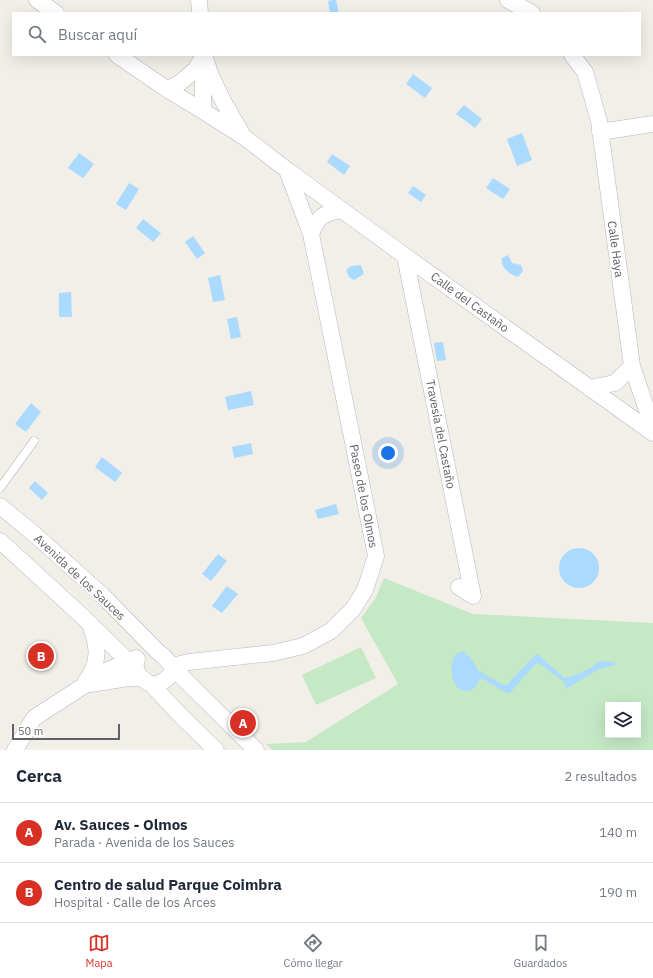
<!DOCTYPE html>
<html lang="es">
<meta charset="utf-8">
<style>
body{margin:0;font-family:"IBM Plex Sans",sans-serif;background:#f6f6f7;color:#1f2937}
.controls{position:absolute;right:12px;bottom:12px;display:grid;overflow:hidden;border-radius:0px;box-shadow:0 4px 16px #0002}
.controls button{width:36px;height:36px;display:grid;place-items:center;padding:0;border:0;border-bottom:1px solid #e0e1e3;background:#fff;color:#1f2937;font:20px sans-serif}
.scale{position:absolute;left:12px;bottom:10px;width:108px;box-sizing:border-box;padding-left:4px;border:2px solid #5f6368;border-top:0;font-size:11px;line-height:14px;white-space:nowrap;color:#5f6368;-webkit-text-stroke:3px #fff;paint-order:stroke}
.you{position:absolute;left:388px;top:453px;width:14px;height:14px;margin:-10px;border:3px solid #fff;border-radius:50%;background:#1a73e8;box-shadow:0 0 0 6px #1a73e833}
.badge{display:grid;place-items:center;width:26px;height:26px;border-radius:50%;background:#d93025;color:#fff;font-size:13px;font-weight:700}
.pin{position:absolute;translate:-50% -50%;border:2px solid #fff;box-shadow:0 1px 4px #0006}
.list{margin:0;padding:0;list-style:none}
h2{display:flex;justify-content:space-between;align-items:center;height:52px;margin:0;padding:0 16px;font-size:17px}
h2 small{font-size:13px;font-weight:400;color:#747a83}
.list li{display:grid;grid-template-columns:26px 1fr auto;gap:12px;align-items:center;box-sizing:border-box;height:60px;padding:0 16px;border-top:1px solid #e0e1e3}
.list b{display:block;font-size:15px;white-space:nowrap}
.list p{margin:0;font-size:13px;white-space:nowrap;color:#747a83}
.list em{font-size:13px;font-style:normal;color:#747a83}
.icon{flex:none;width:22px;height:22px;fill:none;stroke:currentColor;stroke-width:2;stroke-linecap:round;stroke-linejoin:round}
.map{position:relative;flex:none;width:653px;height:750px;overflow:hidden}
.search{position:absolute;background:#fff;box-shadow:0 4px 16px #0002;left:12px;right:12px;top:12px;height:44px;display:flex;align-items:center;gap:10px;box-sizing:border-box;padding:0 14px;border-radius:0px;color:#747a83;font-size:15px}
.sheet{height:172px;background:#fff}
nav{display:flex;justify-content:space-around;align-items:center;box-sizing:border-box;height:56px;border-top:1px solid #e0e1e3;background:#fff;font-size:11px;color:#747a83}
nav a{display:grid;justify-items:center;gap:2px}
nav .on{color:#d93025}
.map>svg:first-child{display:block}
.green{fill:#c5e8c5;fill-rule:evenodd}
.water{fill:#aadaff}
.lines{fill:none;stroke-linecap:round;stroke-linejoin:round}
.lane-casing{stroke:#b5b8bc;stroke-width:9}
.street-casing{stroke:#b5b8bc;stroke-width:17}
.lane{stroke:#fff;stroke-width:8}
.street{stroke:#fff;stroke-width:16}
.labels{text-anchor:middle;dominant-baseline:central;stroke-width:4;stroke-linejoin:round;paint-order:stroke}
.street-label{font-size:12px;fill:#5f6368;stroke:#fff}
</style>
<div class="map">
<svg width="653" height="750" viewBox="0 0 653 750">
<rect width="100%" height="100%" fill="#f1efe8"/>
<path class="green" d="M384,578L473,614L653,623V750H273L266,744L306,742L398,684L361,618L375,599ZM608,705H638V735H608Z
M361,647L376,678L316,705L302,675Z"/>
<path class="water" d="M331,0H336L339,13H330L328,1Z
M413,74L432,88L425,98L406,84Z
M464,105L482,119L475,128L456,114Z
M522,133L532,160L517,166L507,139Z
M79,153L94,164L83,178L68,168Z
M332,154L350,166L344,175L327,162Z
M493,178L510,189L503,199L486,188Z
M129,183L139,189L126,210L116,204Z
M413,186L426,195L421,202L408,193Z
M143,219L161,233L153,242L136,228Z
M193,236L205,253L197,259L185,242Z
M508,255L512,263L521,265L523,271L518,277C510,274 500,268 502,258Z
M361,265L364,274L354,280L349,277L346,270L351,266Z
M220,275L225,300L213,302L208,278Z
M71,292L72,317H59V293Z
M237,317L241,337L231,339L227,319Z
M443,342L446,360L437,361L434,343Z
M251,391L254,405L228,410L225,397Z
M31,403L41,412L26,432L15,424Z
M251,443L253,454L234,458L232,447Z
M102,457L122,473L115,482L95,467Z
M35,481L48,493L42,500L29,488Z
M336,504L339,514L318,519L315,510Z
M559 568a20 20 0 1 1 40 0a20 20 0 1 1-40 0Z
M218,554L227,561L211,581L202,574Z
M227,586L238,594L222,613L212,606Z
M460,652H465L471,659L479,671L503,685L508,684L533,657L538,654L564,678C576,676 590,670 599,661L615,662V665L599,669L566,689L564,682L543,666L538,663L535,664L510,693H506L485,680L481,679L479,680C478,683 477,686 474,688C468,693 458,691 455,684C451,678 450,662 455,656C456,654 458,653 460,652Z"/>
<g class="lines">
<defs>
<path id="lane" d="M0,488L34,441"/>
<path id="street" d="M37,0L56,13
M199,0L200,13
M508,0L532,13
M117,55L168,90L203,111L244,137L287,170L311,234L376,556L365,590L353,609L331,631L303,646L273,653L189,662L172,666
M204,55L211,76L223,101L242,134
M572,55L585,72L599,121L632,366L653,428
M168,90L181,82L196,69L204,55
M203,111V86L204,62
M600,132L653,124
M287,170L405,256L653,433
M311,234C318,216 323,213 342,210
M405,256L473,596L459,587
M589,388L615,383L632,366
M0,506L33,533L102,595L157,651C164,656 171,662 173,671
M0,541L82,616L136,669
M137,659C132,672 142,679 152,685C162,684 168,679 173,671
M173,671L179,674L256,750
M85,683C100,662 99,648 90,624
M90,684L129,678H142
M152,685L181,716L216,750
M15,750L34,718L108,670L136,658"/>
</defs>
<use href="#lane" class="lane-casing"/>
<use href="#street" class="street-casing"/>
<use href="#lane" class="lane"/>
<use href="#street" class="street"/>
</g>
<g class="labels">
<g class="street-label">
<text transform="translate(616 249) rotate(82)">Calle Haya</text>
<text transform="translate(470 302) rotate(36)">Calle del Castaño</text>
<text transform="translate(441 434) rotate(79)">Travesía del Castaño</text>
<text transform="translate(364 496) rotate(79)">Paseo de los Olmos</text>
<text transform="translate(80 577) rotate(43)">Avenida de los Sauces</text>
</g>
</g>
</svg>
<div class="controls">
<button><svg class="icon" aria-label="layers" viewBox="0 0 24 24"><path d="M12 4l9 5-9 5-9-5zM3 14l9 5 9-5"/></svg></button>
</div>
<div class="scale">50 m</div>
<div class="you"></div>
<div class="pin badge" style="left:243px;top:723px">A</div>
<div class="pin badge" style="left:41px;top:656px">B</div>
<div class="search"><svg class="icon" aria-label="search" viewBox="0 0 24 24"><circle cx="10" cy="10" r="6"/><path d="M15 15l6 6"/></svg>Buscar aquí</div>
</div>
<section class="sheet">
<h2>Cerca<small>2 resultados</small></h2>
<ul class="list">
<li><span class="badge">A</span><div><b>Av. Sauces - Olmos</b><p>Parada · Avenida de los Sauces</p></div><em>140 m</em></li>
<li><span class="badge">B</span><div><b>Centro de salud Parque Coimbra</b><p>Hospital · Calle de los Arces</p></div><em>190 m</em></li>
</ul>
</section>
<nav>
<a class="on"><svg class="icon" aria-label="map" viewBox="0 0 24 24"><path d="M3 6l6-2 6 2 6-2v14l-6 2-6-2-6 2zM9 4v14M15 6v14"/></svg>Mapa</a>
<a><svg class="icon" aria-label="directions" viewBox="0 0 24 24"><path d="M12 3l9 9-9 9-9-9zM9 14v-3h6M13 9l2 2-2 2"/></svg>Cómo llegar</a>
<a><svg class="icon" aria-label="saved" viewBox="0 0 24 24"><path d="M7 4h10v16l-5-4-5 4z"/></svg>Guardados</a>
</nav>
